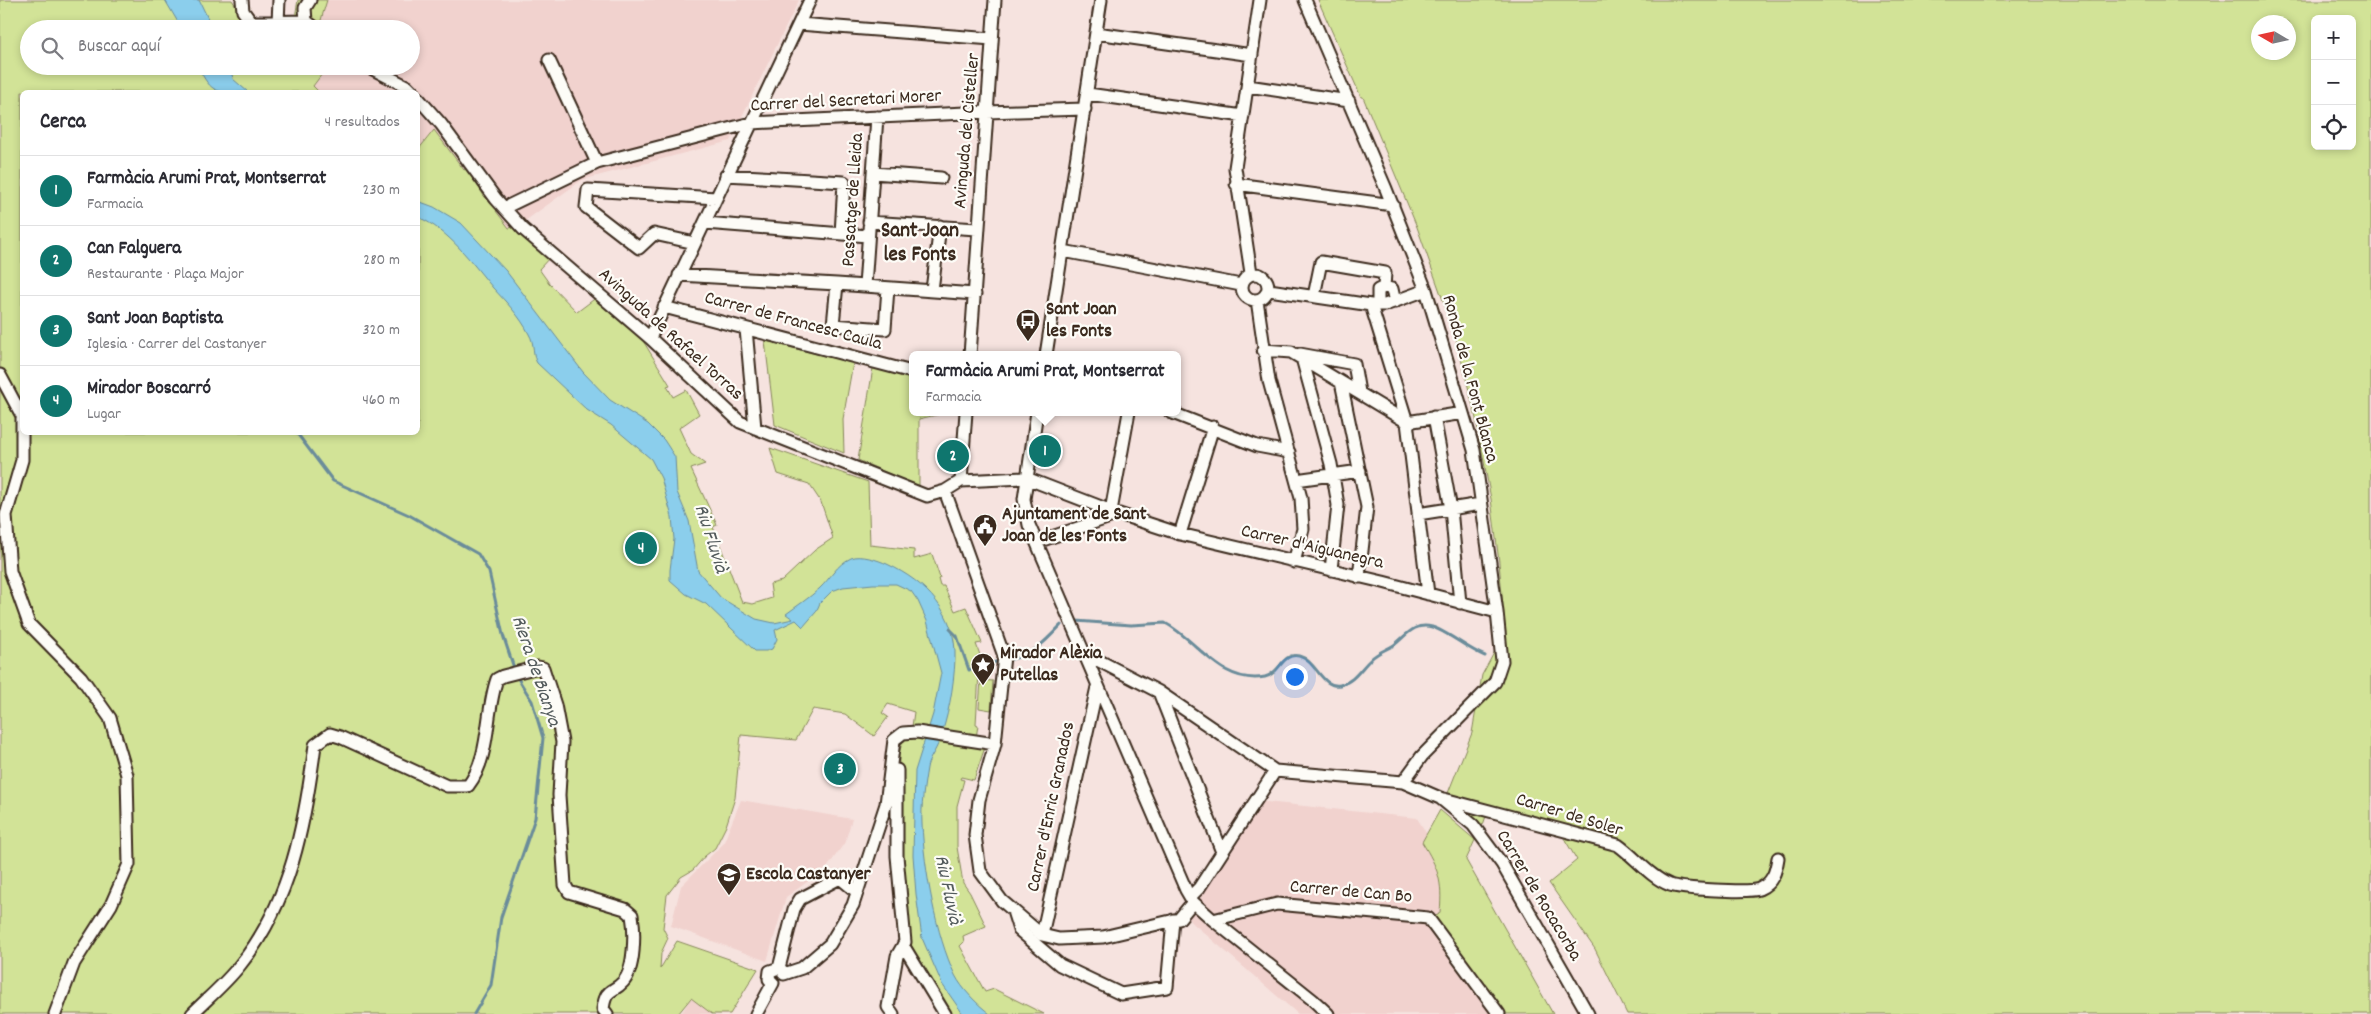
<!DOCTYPE html>
<html lang="es">
<meta charset="utf-8">
<style>
body{margin:0;font-family:Dekko,sans-serif;background:#f2f2f3;color:#2b2b33}
.controls{position:absolute;right:15px;top:15px;display:grid;overflow:hidden;border-radius:8px;box-shadow:0 2px 8px #0003}
.controls button{width:45px;height:45px;display:grid;place-items:center;padding:0;border:0;border-bottom:1px solid #e1e1e2;background:#fff;color:#2b2b33;font:25px sans-serif}
.compass{position:absolute;left:2251px;top:15px;width:45px;height:45px;border-radius:50%;background:#fff;box-shadow:0 2px 8px #0003;rotate:279deg}
.you{position:absolute;left:1294px;top:676px;width:18px;height:18px;margin:-12px;border:4px solid #fff;border-radius:50%;background:#1a73e8;box-shadow:0 0 0 8px #1a73e833}
.badge{display:grid;place-items:center;width:32px;height:32px;border-radius:50%;background:#0f766e;color:#fff;font-size:16px;font-weight:700}
.pin{position:absolute;translate:-50% -50%;border:2px solid #fff;box-shadow:0 1px 5px #0006}
.popup{position:absolute;left:909px;top:351px;width:272px;height:65px;box-sizing:border-box;display:grid;place-content:center;border-radius:8px;background:#fff;filter:drop-shadow(0 1px 4px #0005);font-size:16px;white-space:nowrap;color:#7c7c81}
.popup b{font-size:19px;color:#2b2b33}
.popup::after{content:'';position:absolute;left:50%;top:100%;margin-left:-10px;border:10px solid transparent;border-top-color:#fff}
.list{margin:0;padding:0;list-style:none}
h2{display:flex;justify-content:space-between;align-items:center;height:65px;margin:0;padding:0 20px;font-size:21px}
h2 small{font-size:16px;font-weight:400;color:#7c7c81}
.list li{display:grid;grid-template-columns:32px 1fr auto;gap:15px;align-items:center;box-sizing:border-box;height:70px;padding:0 20px;border-top:1px solid #e1e1e2}
.list b{display:block;font-size:19px;white-space:nowrap}
.list p{margin:0;font-size:16px;white-space:nowrap;color:#7c7c81}
.list em{font-size:16px;font-style:normal;color:#7c7c81}
.icon{flex:none;width:28px;height:28px;fill:none;stroke:currentColor;stroke-width:2;stroke-linecap:round;stroke-linejoin:round}
.map{position:relative;flex:none;width:2371px;height:1014px;overflow:hidden}
.search{position:absolute;background:#fff;box-shadow:0 2px 8px #0003;left:20px;top:20px;width:400px;height:55px;display:flex;align-items:center;gap:12px;box-sizing:border-box;padding:0 18px;border-radius:28px;color:#7c7c81;font-size:19px}
.panel{position:absolute;background:#fff;box-shadow:0 2px 8px #0003;left:20px;top:90px;width:400px;height:345px;border-radius:8px}
.map>svg:first-child{display:block}
.built{fill:#f1d2ce}
.green{fill:#d2e397;stroke:#86865a;fill-rule:evenodd}
.water{fill:#8bceec;stroke:#6b8c9a}
.lines{fill:none;stroke-linecap:round;stroke-linejoin:round}
.stream{stroke:#6b8c9a;stroke-width:3}
.minor-casing{stroke:#3b2a1e;stroke-width:15}
.minor{stroke:#fdfcf7;stroke-width:11}
.labels{text-anchor:middle;dominant-baseline:central;stroke-width:4.5;stroke-linejoin:round;paint-order:stroke}
.street-label{font-size:19px;fill:#3b2a1e;stroke:#fdfcf7}
.poi-label{font-size:19px;font-weight:bold;fill:#3b2a1e;stroke:#fdfcf7;text-anchor:start}
.water-label{font-size:20px;font-style:italic;fill:#535b5c;stroke:#fdfcf7}
.quarter-label{font-size:21px;font-weight:bold;fill:#3b2a1e;stroke:#fdfcf7}
</style>
<div class="map">
<svg width="2371" height="1014" viewBox="0 0 2371 1014">
<rect width="100%" height="100%" fill="#f6e3df"/>
<filter id="ink" filterUnits="userSpaceOnUse"><feTurbulence type="fractalNoise" baseFrequency=".02" numOctaves="2"/><feDisplacementMap in="SourceGraphic" scale="10" xChannelSelector="R" yChannelSelector="G"/><feConvolveMatrix kernelMatrix="1 2 1 2 8 2 1 2 1" color-interpolation-filters="sRGB"/></filter>
<g filter="url(#ink)">
<path class="built" d="M327,0H799L730,141L582,180L511,231L434,131L418,150V92H319L313,86L328,66H411V29H324L321,20Z
M741,800L852,819L845,842L827,868L786,897L767,961L671,926L681,886L723,844Z
M1258,801L1417,818L1436,849L1493,1014H1298L1188,919Z
M691,998L712,1014H681Z"/>
<path class="green" d="M0,0H232C245,23 272,17 295,17L298,0H327L321,20L324,29H29V66H328L313,86L319,92H22V432H418V150L434,130L464,170L467,168L484,196L497,210L496,211L509,228L514,227L551,256L539,269L549,283L577,312L597,297L637,331L670,385L667,386L673,397L686,390L699,414L679,428L691,454L705,464L691,469L717,525L713,527L742,602L753,604L772,598L770,584L782,581L815,550L833,538L821,502L809,484L778,474L770,448L868,482L870,545L914,550V559L932,554L940,578L938,579L940,586H944L955,611L966,607L982,643L976,644L980,655L977,656L979,673L976,724L978,725L976,738L985,747L974,780L961,777L960,779L964,780L957,806V847L963,883L970,893L986,926L963,936L964,942L960,946L985,992L994,989L1044,1014H950L914,957L908,938L899,859V754L902,743L911,734L914,712L888,704L882,713L888,717L874,736L845,714L813,709L796,740L741,735L735,798L726,826L715,848L705,856L693,870L681,877L667,895L663,928L668,938L661,953L660,969L677,941L758,969L730,1014H712L691,998L678,1014H0Z
M1318,0H2371V1014H1627L1595,949L1549,883L1577,860L1561,833L1486,816L1483,825L1446,798L1472,733L1482,675L1495,651L1503,606L1499,562L1491,499L1475,414L1454,331L1417,227L1363,97H1361ZM2315,19H2352V146H2315ZM2258,22H2288V52H2258Z
M765,341L853,363L843,419L844,453L775,425Z
M873,368L912,379V412H940V414L919,419V487L858,460Z
M981,680L993,681L991,710L979,708Z
M1440,810L1475,840L1466,860L1553,1014H1493L1428,918L1438,915L1440,912C1443,881 1438,868 1422,842Z"/>
<path class="water" d="M165,0H199L213,29H182Z
M198,66H230L233,79L248,92C219,93 211,95 198,66Z
M418,201L434,207L461,223L506,271L583,372L610,400L648,424L664,440L675,457L677,492L689,521L698,571L721,598L756,619L774,623L793,619L786,614C797,606 809,598 819,589C831,578 836,565 851,558C861,554 878,560 887,564C926,582 957,614 955,659C954,686 948,719 938,744C935,752 928,760 927,768C924,786 921,807 922,824C924,868 936,936 955,975C962,989 977,1004 990,1014H963L942,984L922,938L916,894L913,855L915,771L933,714L941,673L927,621L918,601L911,591L896,584H873L843,587L832,591L820,603L816,612L803,627L796,620L775,630L777,639L772,649L766,651H755L706,604L686,594L670,580V570L674,539L672,517L661,478L651,459L611,425L587,410L537,363C532,355 535,344 529,334C520,316 506,302 493,288C471,262 450,231 418,217Z"/>
<g class="lines">
<path class="stream" d="M296,432L333,481L409,515L478,554L489,572L503,635L517,677L532,701L543,738L535,818L501,917L491,985L474,1014
M1076,621L1131,625L1165,623C1198,640 1220,685 1265,677C1280,674 1282,652 1299,656C1316,660 1322,689 1340,685C1354,682 1361,668 1371,659C1378,652 1386,650 1394,645C1406,636 1414,622 1432,627C1447,631 1467,649 1485,656
M950,629L957,636L969,670L999,661
M1008,660C1033,655 1044,643 1061,625"/>
<defs>
<path id="minor" d="M242,0L243,11L251,22L306,21
M310,0L305,8L306,21L317,29
M1305,0L1386,189L1426,290L1474,450L1497,612L1502,661L1495,682L1422,756L1403,782
M278,22L279,0
M799,24L992,39
M1096,33L1252,55
M549,60L597,163
M367,66L408,87L413,92
M1248,86L1349,101
M1088,94L1243,116
M418,98L441,124L496,199L523,229L650,338L740,422L927,496L945,491L961,481L1026,478L1119,514L1180,534L1383,582L1497,612
M873,173L941,178
M726,175L844,182L841,234
M1236,184L1393,205
M504,208L597,163L751,123L987,112L1085,109
M869,222L977,229
M705,223L868,236
M695,243L654,234L639,248L586,207L588,190L716,198
M1063,251L1241,285
M1251,273L1235,168L1260,0
M1242 287a13 13 0 1 1 26 0a13 13 0 1 1-26 0Z
M679,275L837,284
M865,286L877,117
M888,288L885,329L833,325L837,284L975,294
M932,290L940,226
M1269,290L1371,305H1385L1426,290
M1314,296L1321,262L1385,273L1384,287
M1257,300L1269,381L1301,498L1303,529L1294,562
M1371,305L1407,422L1428,594
M1378,305V290L1384,287L1392,289L1395,302
M664,307L912,372
M746,329L755,428
M650,338L810,0
M1263,350L1291,352L1407,422L1463,413
M1300,354L1354,364L1359,392
M970,355L995,0
M1046,355L1101,0
M1302,358L1331,464L1338,505L1331,570
M0,375L22,416V460L6,515L10,571L29,624L81,677L110,718L127,775L129,864L111,905L74,963L55,1014
M1341,382L1367,507L1359,577
M1037,412L1024,499L1029,525L1186,890L1193,902L1213,920L1313,1000L1328,1014
M1170,412L1257,446L1289,452
M1434,417L1451,509L1460,603
M1296,480L1360,471
M961,481L966,412
M945,491L1004,656L995,744L979,800L975,835L980,871L1002,901L1042,935L1059,939L1103,937L1179,919L1193,902
M1111,511L1129,412
M1418,514L1481,504
M1180,534L1213,427
M1037,542L1119,514
M1084,653L1159,692L1275,771L1403,782L1440,798L1473,825L1502,864L1588,1014
M1159,692L1222,852
M1444,799L1618,845C1635,857 1650,877 1670,885C1681,889 1749,893 1759,889C1773,883 1776,871 1778,858
M1190,897L1199,888L1275,771
M1013,911L1019,930L1060,965L1121,994L1167,987L1173,920
M1213,920L1277,904L1428,918L1499,1014
M1042,935L1097,687
M903,945L945,1014
M779,968L794,909L800,899L840,878L857,892
M784,974L802,968L830,944L853,905L886,804L894,740L903,733L917,732L995,744
M773,983L769,979L770,971L779,968L784,972
M192,1014C208,998 226,983 240,965C291,902 305,823 315,745L330,734L340,737L447,786H468C491,756 485,713 497,679L503,676L538,667L543,668L555,705L562,742L559,795L565,885L569,892L625,909L632,915C635,932 635,969 623,982C612,994 606,987 603,1009L607,1014
M756,1014L773,983
M893,1014L888,1007L897,956L905,942L897,856V770"/>
</defs>
<use href="#minor" class="minor-casing"/>
<use href="#minor" class="minor"/>
</g>
</g>
<defs>
<symbol id="bus-pin" viewBox="-11 -11 22 30"><path d="M0 17L-7.5 6A9.5 9.5 0 1 1 7.5 6Z" fill="#3b2a1e" stroke="#fdfcf7"/><path d="M-5-6H5V4H4V6H2V4H-2V6H-4V4H-5ZM-3.5-4V0h7V-4ZM-3.5 1.2v1.5H-2V1.2ZM2 1.2v1.5H3.5V1.2Z" fill="#fff"/></symbol>
<symbol id="civic-pin" viewBox="-11 -11 22 30"><path d="M0 17L-7.5 6A9.5 9.5 0 1 1 7.5 6Z" fill="#3b2a1e" stroke="#fdfcf7"/><path d="M-.6-6.5H3V-4.5H.6V-3L4-1V1h2V6H-6V1h2V-1L-.6-3ZM-1.2 2.5V6h2.4V2.5Z" fill="#fff"/></symbol>
<symbol id="sight-pin" viewBox="-11 -11 22 30"><path d="M0 17L-7.5 6A9.5 9.5 0 1 1 7.5 6Z" fill="#3b2a1e" stroke="#fdfcf7"/><path d="M0-6L1.8-2.2L6-1.7L2.9 1.2L3.7 5.4L0 3.3L-3.7 5.4L-2.9 1.2L-6-1.7L-1.8-2.2Z" fill="#fff"/></symbol>
<symbol id="school-pin" viewBox="-11 -11 22 30"><path d="M0 17L-7.5 6A9.5 9.5 0 1 1 7.5 6Z" fill="#3b2a1e" stroke="#fdfcf7"/><path d="M0-5L7-2L0 1L-7-2ZM-4 1L0 2.5L4 1V4Q0 6-4 4Z" fill="#fff"/></symbol>
</defs>
<g fill-rule="evenodd">
<use href="#bus-pin" x="1014" y="307" width="28" height="38"/>
<use href="#civic-pin" x="971" y="512" width="28" height="38"/>
<use href="#sight-pin" x="969" y="651" width="28" height="38"/>
<use href="#school-pin" x="715" y="861" width="28" height="38"/>
</g>
<g class="labels">
<g class="street-label">
<text transform="translate(846 102) rotate(-3)">Carrer del Secretari Morer</text>
<text transform="translate(968 131) rotate(-85)">Avinguda del Cisteller</text>
<text transform="translate(854 200) rotate(-86)">Passatge de Lleida</text>
<text transform="translate(793 322) rotate(15)">Carrer de Francesc Caula</text>
<text transform="translate(670 335) rotate(42)">Avinguda de Rafael Torras</text>
<text transform="translate(1469 379) rotate(75)">Ronda de la Font Blanca</text>
<text transform="translate(1312 548) rotate(13)">Carrer d'Aiguanegra</text>
<text transform="translate(1052 807) rotate(-78)">Carrer d'Enric Granados</text>
<text transform="translate(1569 816) rotate(17)">Carrer de Soler</text>
<text transform="translate(1351 893) rotate(5)">Carrer de Can Bo</text>
<text transform="translate(1538 896) rotate(59)">Carrer de Rocacorba</text>
</g>
<g class="poi-label">
<text x="1046" y="310">Sant Joan<tspan x="1046" dy="22">les Fonts</tspan></text>
<text x="1002" y="515">Ajuntament de Sant<tspan x="1002" dy="22">Joan de les Fonts</tspan></text>
<text x="1000" y="654">Mirador Alèxia<tspan x="1000" dy="22">Putellas</tspan></text>
<text x="746" y="875">Escola Castanyer</text>
</g>
<g class="water-label">
<text transform="translate(710 539) rotate(72)">Riu Fluvià</text>
<text transform="translate(535 671) rotate(71)">Riera de Bianya</text>
<text transform="translate(947 890) rotate(78)">Riu Fluvià</text>
</g>
<g class="quarter-label">
<text x="920" y="232">Sant Joan<tspan x="920" dy="24">les Fonts</tspan></text>
</g>
</g>
</svg>
<div class="controls">
<button>+</button>
<button>−</button>
<button><svg class="icon" aria-label="locate" viewBox="0 0 24 24"><circle cx="12" cy="12" r="6"/><path d="M12 2v4M12 18v4M2 12h4M18 12h4"/></svg></button>
</div>
<svg class="compass" viewBox="-18 -18 36 36"><path d="M0-13l5 13h-10z" fill="#e53935"/><path d="M0 13l5-13h-10z" fill="#7c7c81"/></svg>
<div class="you"></div>
<div class="pin badge" style="left:1045px;top:451px">1</div>
<div class="popup"><b>Farmàcia Arumi Prat, Montserrat</b>Farmacia</div>
<div class="pin badge" style="left:953px;top:456px">2</div>
<div class="pin badge" style="left:840px;top:769px">3</div>
<div class="pin badge" style="left:641px;top:548px">4</div>
<div class="search"><svg class="icon" aria-label="search" viewBox="0 0 24 24"><circle cx="10" cy="10" r="6"/><path d="M15 15l6 6"/></svg>Buscar aquí</div>
<section class="panel">
<h2>Cerca<small>4 resultados</small></h2>
<ul class="list">
<li><span class="badge">1</span><div><b>Farmàcia Arumi Prat, Montserrat</b><p>Farmacia</p></div><em>230 m</em></li>
<li><span class="badge">2</span><div><b>Can Falguera</b><p>Restaurante · Plaça Major</p></div><em>280 m</em></li>
<li><span class="badge">3</span><div><b>Sant Joan Baptista</b><p>Iglesia · Carrer del Castanyer</p></div><em>320 m</em></li>
<li><span class="badge">4</span><div><b>Mirador Boscarró</b><p>Lugar</p></div><em>460 m</em></li>
</ul>
</section>
</div>
